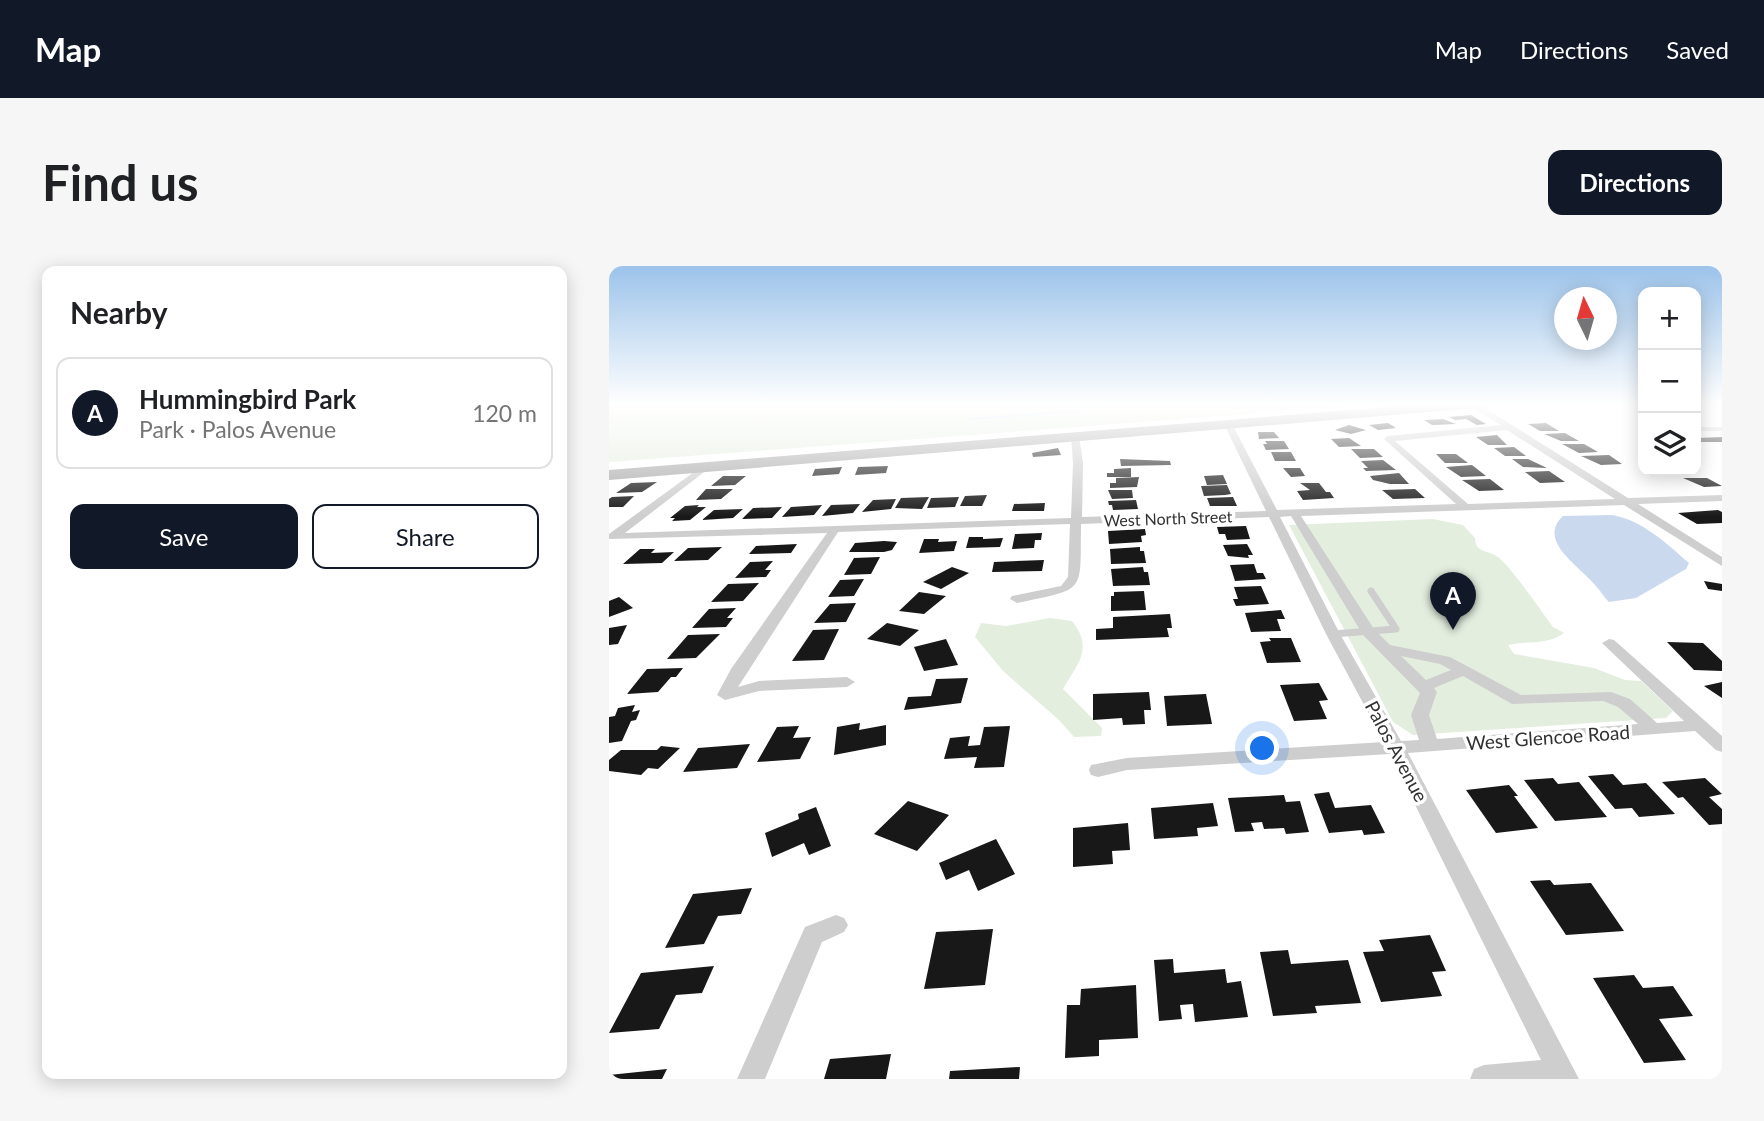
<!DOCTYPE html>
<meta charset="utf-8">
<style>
body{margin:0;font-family:Lato,sans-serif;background:#f6f6f6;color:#202124}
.controls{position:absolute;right:21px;top:21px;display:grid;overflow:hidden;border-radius:14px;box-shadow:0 4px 18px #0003}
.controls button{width:63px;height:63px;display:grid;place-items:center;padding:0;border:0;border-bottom:2px solid #e0e0e0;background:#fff;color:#202124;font:35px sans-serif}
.compass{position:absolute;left:945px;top:21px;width:63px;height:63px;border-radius:50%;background:#fff;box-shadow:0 4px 18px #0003;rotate:355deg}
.you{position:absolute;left:654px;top:483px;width:24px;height:24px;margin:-18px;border:5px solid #fff;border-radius:50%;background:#1a73e8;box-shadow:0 0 0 10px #1a73e833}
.badge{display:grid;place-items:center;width:46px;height:46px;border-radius:50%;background:#111827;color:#fff;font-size:23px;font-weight:700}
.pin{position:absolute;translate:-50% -58px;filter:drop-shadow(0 2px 4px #0008)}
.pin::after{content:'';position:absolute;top:37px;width:24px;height:21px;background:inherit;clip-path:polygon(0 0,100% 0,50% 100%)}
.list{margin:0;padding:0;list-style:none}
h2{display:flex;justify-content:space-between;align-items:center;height:91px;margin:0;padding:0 28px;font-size:30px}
h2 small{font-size:23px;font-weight:400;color:#757577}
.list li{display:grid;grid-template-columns:46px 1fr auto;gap:21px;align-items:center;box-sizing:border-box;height:112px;margin:0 14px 14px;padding:0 14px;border:2px solid #e0e0e0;border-radius:14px}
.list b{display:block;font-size:26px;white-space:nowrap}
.list p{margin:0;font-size:23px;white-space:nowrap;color:#757577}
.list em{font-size:23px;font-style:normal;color:#757577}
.actions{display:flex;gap:14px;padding:21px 28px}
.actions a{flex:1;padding:16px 0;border:2px solid #111827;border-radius:14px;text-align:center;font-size:24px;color:#111827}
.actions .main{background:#111827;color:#fff}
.icon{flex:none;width:38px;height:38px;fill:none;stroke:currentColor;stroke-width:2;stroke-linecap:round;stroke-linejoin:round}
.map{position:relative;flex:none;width:1113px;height:813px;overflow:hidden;border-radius:14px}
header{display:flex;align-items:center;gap:42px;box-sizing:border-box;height:98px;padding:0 35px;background:#111827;color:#fff}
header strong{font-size:33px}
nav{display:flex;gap:38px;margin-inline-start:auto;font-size:24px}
.intro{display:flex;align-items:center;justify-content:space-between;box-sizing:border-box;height:168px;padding:0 42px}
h1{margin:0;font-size:49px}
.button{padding:18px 32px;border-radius:14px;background:#111827;color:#fff;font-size:24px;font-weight:700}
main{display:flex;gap:42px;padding:0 42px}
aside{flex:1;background:#fff;border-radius:14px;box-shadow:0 4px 18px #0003}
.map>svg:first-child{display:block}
.green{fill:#e4eedf}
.water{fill:#cbd9ee}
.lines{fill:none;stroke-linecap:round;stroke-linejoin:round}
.stream{stroke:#cbd9ee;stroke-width:2.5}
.building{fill:#181818}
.lane{stroke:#cecece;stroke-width:7}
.street{fill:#cecece;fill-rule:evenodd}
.primary{fill:#a9a9a9;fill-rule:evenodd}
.labels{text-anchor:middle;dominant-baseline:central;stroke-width:7;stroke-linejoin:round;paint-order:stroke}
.far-street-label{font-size:16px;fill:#313131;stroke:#fff}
.street-label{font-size:19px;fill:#313131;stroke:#fff}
</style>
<header>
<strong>Map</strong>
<nav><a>Map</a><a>Directions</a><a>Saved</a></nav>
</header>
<div class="intro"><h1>Find us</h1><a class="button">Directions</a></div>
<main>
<aside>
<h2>Nearby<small></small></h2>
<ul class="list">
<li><span class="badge">A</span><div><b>Hummingbird Park</b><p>Park · Palos Avenue</p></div><em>120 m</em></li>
</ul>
<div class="actions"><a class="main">Save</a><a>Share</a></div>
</aside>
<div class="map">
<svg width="1113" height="813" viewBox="0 0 1113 813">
<rect width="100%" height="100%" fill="#fff"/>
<path class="green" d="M0,137H788L0,196Z
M824,253L854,259L866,272C866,287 879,284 889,291C903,302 932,345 944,361L955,367C937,380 919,374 899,379L905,388L985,402L1016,414L1032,415L1064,445L1057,452L804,469L784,456L680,259Z
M441,352L463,355C485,382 469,397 454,423L493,462L492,470L465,471L450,454L394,405L366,371L372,357L397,360Z"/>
<path class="water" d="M1003,249C1033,254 1057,277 1080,297L1077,303L1027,332L1000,336C994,330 991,324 986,319C972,301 927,275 954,250Z"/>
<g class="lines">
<path class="stream" d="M245,137L289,142
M360,153L469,145L485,137"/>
</g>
<path class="building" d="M862,149L877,158L868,159L857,153L846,154L840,151Z
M834,153L847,158L823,159L815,154Z
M779,157L787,162L769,164L760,159Z
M937,157L950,165H931L919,158Z
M740,159L757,164L742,168L726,164Z
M649,166H665L670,172L650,173Z
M956,167L970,175H952L935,168Z
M888,169L898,179H879L867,171Z
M1113,171V176H1087V172Z
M740,172L752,180L730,181L722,173Z
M656,175H675L680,183L657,184L654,178H658Z
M953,178H975L989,186L970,187Z
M905,181L917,190H896L885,182Z
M449,182L452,189L424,191L423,187Z
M742,183H765L774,191L751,192Z
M662,186H682L687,195H666Z
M827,188H847L859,197H836Z
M1000,189L1013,198L992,199L972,190Z
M511,193L561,195L562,199L512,200Z
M903,193H919L938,202L914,201Z
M774,194L787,204L757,205L754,202H759L752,195Z
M863,199L877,210L852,211L837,201Z
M279,200L277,207L246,209L249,201Z
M233,201L230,208L203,210L206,203Z
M522,202V211H498V207H505V203Z
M674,202H691L696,210L682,211Z
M940,205L956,216L931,217L916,206Z
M790,207L800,218H781L764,214L761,210Z
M614,209L618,218L598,219L595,210Z
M114,210H137L126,219L102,220Z
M530,211L528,221L501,222V217H507V212Z
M1074,212H1098L1113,220L1095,221Z
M881,213L895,224L870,225L853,214Z
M48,216L33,226L7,227L22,217Z
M691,217H710L717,226H721L725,232L694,234L688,225L701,224Z
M618,219L622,228L616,229L595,230L592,220Z
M97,223H124L112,233L87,234Z
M806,223L816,232L784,233L773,224Z
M499,224H523L524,232L503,233Z
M378,229L373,240H351L356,230Z
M25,230L14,241H0V233L3,231Z
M320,231L313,243L286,242L292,232Z
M350,231L346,241L318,242L322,232Z
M624,231L628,240H601L598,232Z
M287,233L282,243L253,246L264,234Z
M527,234L529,243L504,244L503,239H500L499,235Z
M436,237L435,245H403L405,238Z
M251,238L244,247L213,250L222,239Z
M90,239L88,241H97L81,254L63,255L66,252H61L76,240Z
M213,239L205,249L173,251L182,241Z
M173,241L163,252L133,253L144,242Z
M134,243L124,252L93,254L105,244Z
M1109,244L1113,246V257L1088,258L1069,247Z
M637,260L641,273L618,274L616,268H610L608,261Z
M536,263L537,269L532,270L533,276L500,278L499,265Z
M433,267L432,274H426L425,282L403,283L406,268Z
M360,271H374V273L394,272L391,281L357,282Z
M315,273H330L329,276L348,275L345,285L310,287Z
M275,275L288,276L283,284L275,286H240L246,277Z
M188,278L182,287L140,288L147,280Z
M638,278L644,289H639L640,292L619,290L614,279Z
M113,281L99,294L65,295L79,282Z
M531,281V285H535L537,297L502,298L501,283Z
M31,283H46L42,287L65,286L53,297L14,298Z
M271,291L262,308L235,309L245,292Z
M435,294L433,305L383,306L385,296Z
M164,295L156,304H162L157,311L126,312L141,296Z
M645,298L648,307H654L657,313L626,315L621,299Z
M343,301L360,307L332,323L314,316Z
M534,301L535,306H539L541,319L504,320L502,303Z
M255,313L245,330L219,331L231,314Z
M1095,315L1113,318V325L1099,323Z
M150,317L134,335L102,336L119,318Z
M652,320L660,338L627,340L624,333H629L625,321Z
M535,325L537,344L502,345V330H505V326Z
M310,326L337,330L315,348L290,345Z
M10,331L24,342L0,351V335Z
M247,337L237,356L205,357L221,338Z
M127,342L118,352H124L117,361L83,362L100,343Z
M672,344L676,353H668L672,365L642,366L636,347Z
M561,348L563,362H558L560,371L487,374V363L504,362V351Z
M278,357L310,364L291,380L258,373Z
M18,359L9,378L0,379V362Z
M230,363L215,394L183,395L204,364Z
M111,368L87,392L58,393L79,369Z
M660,372H682L692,396L658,397L651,376L662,375Z
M337,373L349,399L315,405L305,381Z
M1058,376L1094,377L1113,395V405L1085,404Z
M74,402L67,411H62L49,426L18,428L38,403Z
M359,412L352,437L295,444L299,431L322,430L327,413Z
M1113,416V432L1095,420Z
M710,417L719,434L710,435L718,453L685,455L671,419Z
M540,426L542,444H535L536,458L514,459L513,452L484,454V428Z
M597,428L603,458L558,460L555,430Z
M26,439L23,446L31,444L27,454L22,455L13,475L0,477V451L6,450L9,442Z
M251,457L250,464L277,459V479L225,489L228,461Z
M190,460L184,472L202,471L191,493L148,496L168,461Z
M401,460L395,501L365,502L368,491L335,493L341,472L361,470L359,480L371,479L375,461Z
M141,478L128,502L74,506L89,482Z
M52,480L71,482L49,503L39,502L32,509L0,505V494L12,484H48Z
M1004,508L1014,519L1037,517L1066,548L1030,551L1023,542L1006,543L979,510Z
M944,512L949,518L970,516L998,551L946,555L915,514Z
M1096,512L1113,528L1100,531L1113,543V558L1100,559L1074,531L1069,532L1053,516Z
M900,519L909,530H905L929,562L887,567L857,524Z
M720,526L726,542L762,539L776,567L755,569L753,564L720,567L705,528Z
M675,529L677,536L691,535L700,566L677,568L675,562L655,563L653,556L642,557L645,565L626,566L619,532Z
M299,535L340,549L308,585L265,568Z
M604,537L609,560L588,562L589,570L545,573L542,542Z
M207,541L222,580L200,589L195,577L163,591L156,567L190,553L189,548Z
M519,557L521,584L503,585L504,598L464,601V562Z
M387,573L406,608L369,625L360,604L337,614L330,597Z
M941,614L945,619L982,617L1015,665L957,669L921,615Z
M143,622L132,648L109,650L95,678L56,682L84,628Z
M384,663L376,719L315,723L327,666Z
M821,669L837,705L823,706L833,730L772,736L754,686L775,685L770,674Z
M679,684L682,698L739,694L752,737L706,740L708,747L664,750L651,686Z
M564,693L565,707L616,703L618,717L632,715L639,751L586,756L584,738L571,739L573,753L550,755L545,694Z
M105,700L93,727L67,729L50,763L0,767L32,707Z
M1025,709L1034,722L1064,720L1084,750L1050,753L1077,794L1035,797L984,712Z
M527,719L529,772L490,774V790L456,792L458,739H471L472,723Z
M282,788L277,813H215L221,793Z
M411,801L410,813H340L341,805Z
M58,803L53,813H0V809Z"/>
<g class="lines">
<path class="lane" d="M724,368L787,363L762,325"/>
<path class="street" d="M862,137H868L1019,232L1113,229V235L1029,238L1113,291V300L1015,239L692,250L765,363L781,379L841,391L912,429L1002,426L1021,433L1048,457L1075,455L993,377L1000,373L1005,374L1113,470V486L1107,484L1086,465L799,487L970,813H861L865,803L875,799L932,794L781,488L518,504L489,511L482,509L480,504L482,499L518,492L775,476L717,368L660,251L472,258C471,329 478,322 408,337L401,333L403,330L452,320L459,311L461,258L229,266L129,421L150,415L238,411L246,416L238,421L150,425L116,434L108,429L122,403L218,267L0,273V268L96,198L101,201L99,203L16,267L462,252L464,197L462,170L466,167L470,170L474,197L473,251L657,245L615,158L619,156L623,158L668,244L847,238L775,173L779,170L892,159L862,141ZM898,164L1006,233L859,238L786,175ZM682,250L754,369L811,427L802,449L810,474L792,475L731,368L671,251ZM792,390L831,398L842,404L817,414ZM854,410L903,438L994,435L1009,441L1029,458L828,473L820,449L828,426L825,422Z
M1101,137L1113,138V143L1101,139Z
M1087,161H1113V165H1087Z
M1087,186L1092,188V192H1087Z
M227,649L235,652L239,659L235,666L213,676L156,813H128L196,661Z"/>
<path class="primary" d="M829,137H886L880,141L0,214V204Z"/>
</g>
<linearGradient id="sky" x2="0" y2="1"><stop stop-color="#9cc3ea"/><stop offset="0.55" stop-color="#fff"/><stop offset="1" stop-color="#fff" stop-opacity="0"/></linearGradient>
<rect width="1113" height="251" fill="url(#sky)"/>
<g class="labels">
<g class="far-street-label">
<text transform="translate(559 252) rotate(-2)">West North Street</text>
</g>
<g class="street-label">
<text transform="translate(939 471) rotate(-4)">West Glencoe Road</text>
<text transform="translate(788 485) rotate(62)">Palos Avenue</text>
</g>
</g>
</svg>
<div class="controls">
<button>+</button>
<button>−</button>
<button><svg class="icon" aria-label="layers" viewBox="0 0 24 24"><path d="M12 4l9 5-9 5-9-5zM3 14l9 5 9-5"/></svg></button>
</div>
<svg class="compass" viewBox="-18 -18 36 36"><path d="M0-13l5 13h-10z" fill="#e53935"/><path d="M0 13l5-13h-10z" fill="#757577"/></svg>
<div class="you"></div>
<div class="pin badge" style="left:844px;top:364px">A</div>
</div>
</main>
